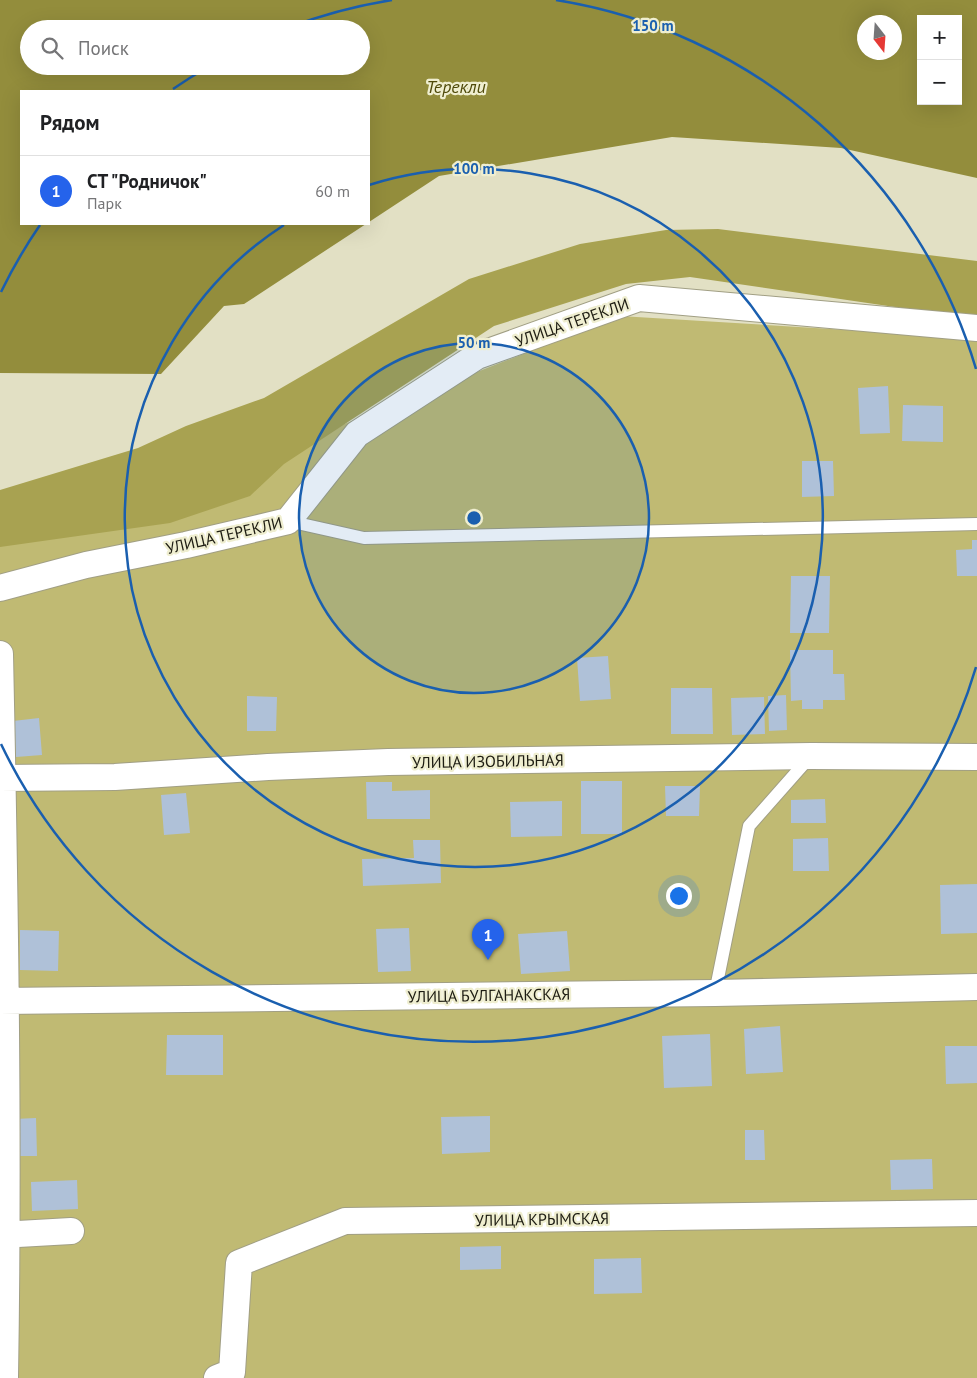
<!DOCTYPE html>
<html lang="ru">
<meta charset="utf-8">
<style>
body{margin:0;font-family:"PT Sans",sans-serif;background:#f2f2f2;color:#202124}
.controls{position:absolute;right:15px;top:15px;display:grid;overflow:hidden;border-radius:0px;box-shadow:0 5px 20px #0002}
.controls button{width:45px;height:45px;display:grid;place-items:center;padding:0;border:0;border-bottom:1px solid #e0e0e0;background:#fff;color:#202124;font:25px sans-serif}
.compass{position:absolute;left:857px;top:15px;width:45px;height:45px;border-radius:50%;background:#fff;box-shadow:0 5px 20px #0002;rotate:163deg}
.you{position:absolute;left:678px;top:895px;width:18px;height:18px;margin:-12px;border:4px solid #fff;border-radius:50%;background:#1a73e8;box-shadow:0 0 0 8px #1a73e833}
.badge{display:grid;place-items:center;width:32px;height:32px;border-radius:50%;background:#2563eb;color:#fff;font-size:16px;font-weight:700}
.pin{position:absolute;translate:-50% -41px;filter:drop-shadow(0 1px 2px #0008)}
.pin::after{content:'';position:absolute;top:26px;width:18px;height:15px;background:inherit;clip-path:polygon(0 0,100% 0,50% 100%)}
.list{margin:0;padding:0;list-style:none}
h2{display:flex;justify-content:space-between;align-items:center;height:65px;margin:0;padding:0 20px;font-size:21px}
h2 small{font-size:16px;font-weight:400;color:#757577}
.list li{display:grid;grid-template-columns:32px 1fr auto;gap:15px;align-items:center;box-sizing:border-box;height:70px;padding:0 20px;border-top:1px solid #e0e0e0}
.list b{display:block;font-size:19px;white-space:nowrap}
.list p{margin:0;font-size:16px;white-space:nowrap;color:#757577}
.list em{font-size:16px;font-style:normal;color:#757577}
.icon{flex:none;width:28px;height:28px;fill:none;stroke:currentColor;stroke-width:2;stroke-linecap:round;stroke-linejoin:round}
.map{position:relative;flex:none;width:977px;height:1378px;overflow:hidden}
.search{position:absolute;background:#fff;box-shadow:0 5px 20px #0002;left:20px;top:20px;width:350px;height:55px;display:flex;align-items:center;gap:12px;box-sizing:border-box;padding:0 18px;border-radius:28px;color:#757577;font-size:19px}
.panel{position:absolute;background:#fff;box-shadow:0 5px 20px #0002;left:20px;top:90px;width:350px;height:135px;border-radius:0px}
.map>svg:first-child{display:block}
.green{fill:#c0ba73}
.forest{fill:#a8a251}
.water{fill:#938d3c;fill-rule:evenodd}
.building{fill:#afc1d8}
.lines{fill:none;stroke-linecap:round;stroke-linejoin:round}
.service-casing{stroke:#a19f84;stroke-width:14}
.minor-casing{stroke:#a19f84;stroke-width:28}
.service{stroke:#fff;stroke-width:12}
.minor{stroke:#fff;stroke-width:26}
.ring{fill:none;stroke:#1a5faf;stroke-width:2.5}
.labels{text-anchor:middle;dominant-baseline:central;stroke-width:4.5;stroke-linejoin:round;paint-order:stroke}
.street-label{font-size:16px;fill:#1d1c12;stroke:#efeed0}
.water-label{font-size:18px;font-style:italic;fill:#4f4a0a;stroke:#efeed0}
.centre{fill:#1a5faf;stroke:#efeed0;stroke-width:2.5}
.ring-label{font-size:15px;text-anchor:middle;font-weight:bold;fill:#1a5faf;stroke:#efeed0;stroke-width:4.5;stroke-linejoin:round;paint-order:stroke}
</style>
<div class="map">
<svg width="977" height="1378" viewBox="0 0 977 1378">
<rect width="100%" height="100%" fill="#e2e0c4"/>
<path class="green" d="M620,316L977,338V1378H0V543L69,532Z"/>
<path class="forest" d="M718,229L977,261V314L963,317L690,277L626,284L494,326L284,464L250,496L170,523L0,547V490L138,448L186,426L264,398L469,279L580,244L666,230Z"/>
<path class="water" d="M0,0H977V178L841,148L672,137L439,176L369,222V91H21V224H366L244,304L224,306L161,374L0,373ZM921,19H958V101H921ZM864,22H894V52H864ZM29,29H361V66H29Z"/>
<path class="building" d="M888,386L890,433L860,434L858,388Z
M903,405L943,406V442L902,441Z
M802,461H833L834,496L802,497Z
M972,540H977V576H957L956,550L972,549Z
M791,576H830L829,633H790Z
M790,650H833V674H844L845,700H823V709H802V700L791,701Z
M608,656L611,699L580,701L577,658Z
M671,688H712L713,734H671Z
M786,695L787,730L769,731L768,696Z
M247,696L277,697L276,731H247Z
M764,697L765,734L732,735L731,698Z
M39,718L42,755L16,757L13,721Z
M581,781H622V834H581Z
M366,782H392V791L430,790V819H367Z
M665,786H700L699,816H666Z
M186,793L190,833L164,835L161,795Z
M825,799L826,823H791V800Z
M562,801V836L511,837L510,802Z
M828,838L829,871H793V839Z
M413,840H440L441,883L363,886L362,859L414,858Z
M977,884V933L941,934L940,885Z
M409,928L411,971L378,972L376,929Z
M20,930L59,931L58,971L20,970Z
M567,931L570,971L521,974L518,934Z
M780,1026L783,1072L746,1074L744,1029Z
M710,1034L712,1086L664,1088L662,1036Z
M167,1035H223V1075H166Z
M945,1046H977V1083L946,1084Z
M490,1116V1152L442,1154L441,1117Z
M36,1118L37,1156H15L14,1119Z
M745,1130H764L765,1160H745Z
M932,1159L933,1189L891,1190L890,1160Z
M77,1180L78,1209L32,1211L31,1182Z
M501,1246V1269L460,1270V1247Z
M641,1258L642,1293L594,1294V1259Z"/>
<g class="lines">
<defs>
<path id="service" d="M288,521L364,538L977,524
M715,993L749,826L809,758"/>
<path id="minor" d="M0,588L86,565L186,545L288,521L357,434L477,356L639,298L977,328
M0,654C5,895 9,1137 5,1378
M0,778L115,777L268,767L388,762L811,756L977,757
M0,1001L715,993L977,987
M0,1235L71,1231
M217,1378L232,1372L239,1263L345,1221L977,1213"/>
</defs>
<use href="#service" class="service-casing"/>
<use href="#minor" class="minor-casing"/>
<use href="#service" class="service"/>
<use href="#minor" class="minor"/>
</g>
<circle cx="474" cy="518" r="175" fill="#1a5faf" fill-opacity=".12"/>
<g class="ring">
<circle cx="474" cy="518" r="175"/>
<path d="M369 185A349 349 0 1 1 284 225"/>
<path d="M976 667A524 524 0 0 1 1 744M1 292A524 524 0 0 1 40 225M173 89A524 524 0 0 1 208 67M290 27A524 524 0 0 1 392 0M556 0A524 524 0 0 1 976 369"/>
</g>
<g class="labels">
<g class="street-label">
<text transform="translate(572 322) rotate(-19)">УЛИЦА ТЕРЕКЛИ</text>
<text transform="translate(224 535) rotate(-13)">УЛИЦА ТЕРЕКЛИ</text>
<text transform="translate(488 761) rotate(-1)">УЛИЦА ИЗОБИЛЬНАЯ</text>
<text transform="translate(489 995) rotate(-1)">УЛИЦА БУЛГАНАКСКАЯ</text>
<text transform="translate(542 1219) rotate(-1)">УЛИЦА КРЫМСКАЯ</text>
</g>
<g class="water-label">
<text x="456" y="86">Терекли</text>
</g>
</g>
<circle cx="474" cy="518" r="8" class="centre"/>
<g class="ring-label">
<text x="653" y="31">150 m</text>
<text x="474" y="174">100 m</text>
<text x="474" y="348">50 m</text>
</g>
</svg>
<div class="controls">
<button>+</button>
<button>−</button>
</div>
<svg class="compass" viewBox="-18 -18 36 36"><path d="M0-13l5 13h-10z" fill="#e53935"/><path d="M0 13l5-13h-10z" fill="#757577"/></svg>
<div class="you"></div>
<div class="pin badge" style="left:488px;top:960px">1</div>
<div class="search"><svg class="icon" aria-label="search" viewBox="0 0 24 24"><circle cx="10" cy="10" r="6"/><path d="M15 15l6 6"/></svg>Поиск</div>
<section class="panel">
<h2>Рядом<small></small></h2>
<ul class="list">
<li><span class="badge">1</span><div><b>СТ &quot;Родничок&quot;</b><p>Парк</p></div><em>60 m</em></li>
</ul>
</section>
</div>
